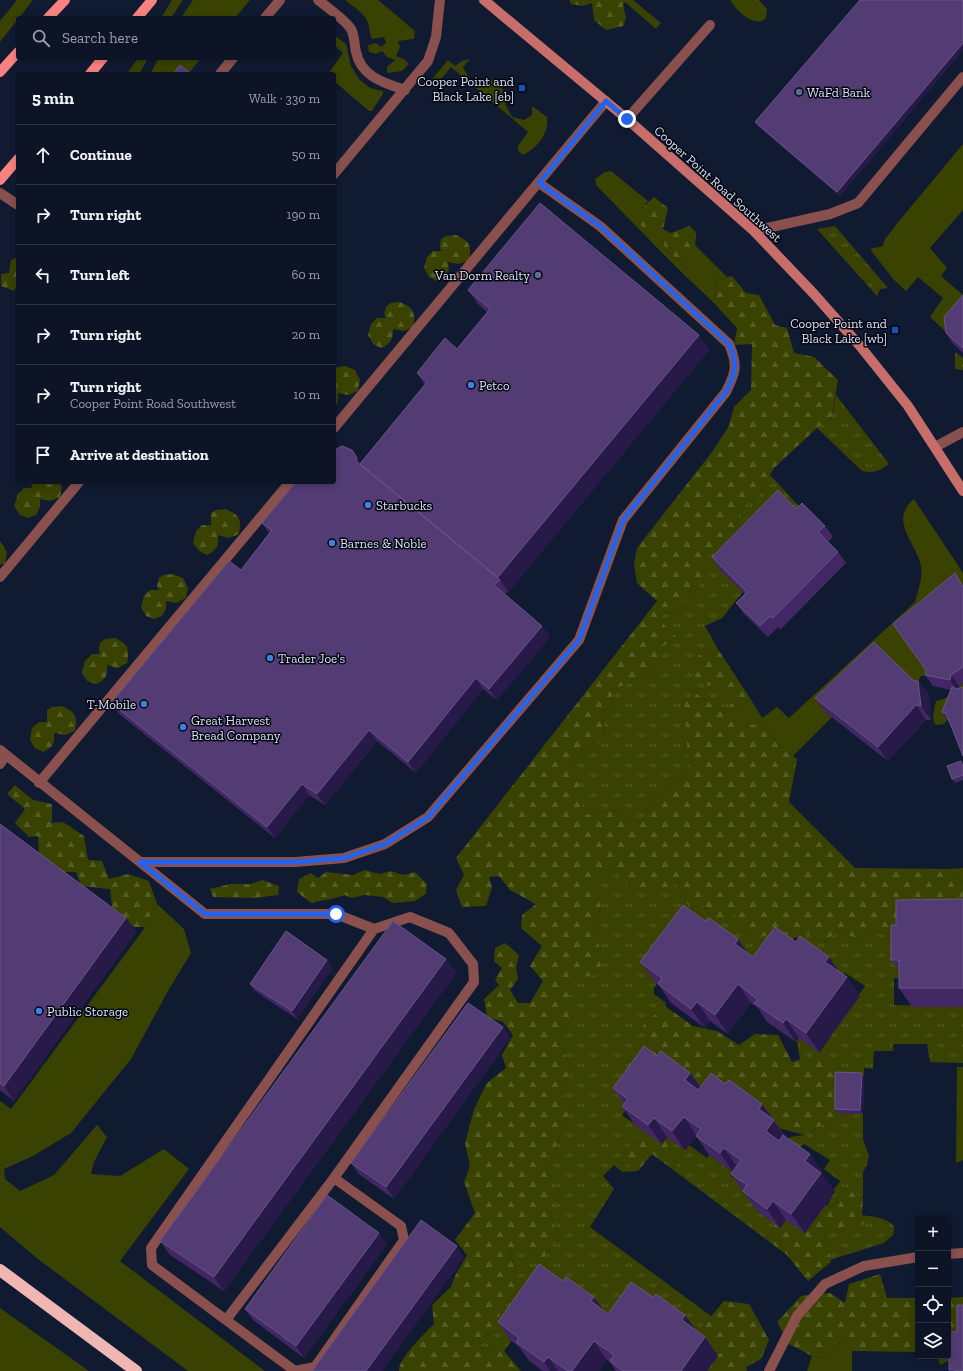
<!DOCTYPE html>
<meta charset="utf-8">
<style>
body{margin:0;font-family:"Zilla Slab",serif;background:#151d2e;color:#f1f3f6}
.controls{position:absolute;right:12px;bottom:12px;display:grid;overflow:hidden;border-radius:4px;box-shadow:0 2px 6px #0003}
.controls button{width:36px;height:36px;display:grid;place-items:center;padding:0;border:0;border-bottom:1px solid #2c3343;background:#0c1426;color:#f1f3f6;font:20px sans-serif}
.stop{position:absolute;width:12px;height:12px;margin:-9px;border:3px solid #2563eb;border-radius:50%;background:#fff}
.stop.end{background:#2563eb;border-color:#fff;box-shadow:0 1px 4px #0008}
.list{margin:0;padding:0;list-style:none}
h2{display:flex;justify-content:space-between;align-items:center;height:52px;margin:0;padding:0 16px;font-size:17px}
h2 small{font-size:13px;font-weight:400;color:#9a9ea7}
.list li{display:grid;grid-template-columns:26px 1fr auto;gap:12px;align-items:center;box-sizing:border-box;height:60px;padding:0 16px;border-top:1px solid #2c3343}
.list b{display:block;font-size:15px;white-space:nowrap}
.list p{margin:0;font-size:13px;white-space:nowrap;color:#9a9ea7}
.list em{font-size:13px;font-style:normal;color:#9a9ea7}
.icon{flex:none;width:22px;height:22px;fill:none;stroke:currentColor;stroke-width:2;stroke-linecap:round;stroke-linejoin:round}
.map{position:relative;flex:none;width:963px;height:1371px;overflow:hidden}
.search{position:absolute;background:#0c1426;box-shadow:0 2px 6px #0003;left:16px;top:16px;width:320px;height:44px;display:flex;align-items:center;gap:10px;box-sizing:border-box;padding:0 14px;border-radius:4px;color:#9a9ea7;font-size:15px}
.panel{position:absolute;background:#0c1426;box-shadow:0 2px 6px #0003;left:16px;top:72px;width:320px;height:412px;border-radius:4px}
.map>svg:first-child{display:block}
.grass{fill:url(#grass-tufts)}
.forest{fill:url(#forest-firs)}
.garden{fill:#394200}
.lines{fill:none;stroke-linecap:round;stroke-linejoin:round}
.lane{stroke:#89504e;stroke-width:10}
.secondary{stroke:#c76d6a;stroke-width:10}
.primary{stroke:#f8827f;stroke-width:10}
.highway{stroke:#f0b6b3;stroke-width:12}
.wall{fill:#422764}
.shaded-wall{fill:#271a49}
.building{fill:#533b73;stroke:#685587}
.route{stroke:#2563eb;stroke-width:5}
.transit-dot{fill:#1a4fb4;stroke:#030610;stroke-width:1.5}
.service-dot{fill:#5c6f8a;stroke:#030610;stroke-width:1.5}
.shop-dot{fill:#3f7fe0;stroke:#030610;stroke-width:1.5}
.labels{text-anchor:middle;dominant-baseline:central;stroke-width:3;stroke-linejoin:round;paint-order:stroke}
.poi-label{font-size:13px;fill:#d9e1f2;stroke:#030610;text-anchor:start}
.street-label{font-size:13px;fill:#d9e1f2;stroke:#030610}
</style>
<div class="map">
<svg width="963" height="1371" viewBox="0 0 963 1371">
<defs>
<pattern id="grass-tufts" width="24" height="20" patternUnits="userSpaceOnUse"><rect width="24" height="20" fill="#394200"/><path d="M3 7l-1-3M5 7V3M7 7l1-3M15 17l-1-3M17 17v-4M19 17l1-3" fill="none" stroke="#555d26"/></pattern>
<pattern id="forest-firs" width="22" height="20" patternUnits="userSpaceOnUse"><rect width="22" height="20" fill="#394200"/><path d="M5 1l3.5 6h-7zM16 11l3.5 6h-7z" fill="#555d26"/></pattern>
</defs>
<rect width="100%" height="100%" fill="#101b32"/>
<path class="grass" d="M835,226L888,288L880,289L877,296L817,229Z
M955,352L963,358V370L955,369Z
M836,395L889,464C880,470 874,474 862,471L817,428L831,420Z
M770,475L808,516L720,569L743,592L722,618L705,626L719,651L698,655L733,701L724,713L694,692L689,771L665,792L649,801L641,824L615,810L582,815L569,770L583,749L604,741L603,712L611,705L613,690L655,671L659,648L657,617L684,606L704,579V557L731,543L740,508L759,495Z
M613,868L675,881L689,907L704,906L717,925L735,914L750,934L797,929L825,942L837,931L861,940L872,931L899,938L904,979L894,978V1005L963,1007V1063L930,1062L927,1044H893V1051H874L873,1069L864,1068V1077L838,1076L815,1055L800,1060L797,1041L799,1038L820,1052L865,986L845,973L842,976L815,951L795,937L766,976L657,983L654,988V994L666,1003L647,1050L628,1108L622,1115L643,1130L628,1164L638,1171L622,1172L614,1165L603,1176L614,1189L590,1227L711,1316L702,1327L722,1352L715,1354L622,1333L553,1283L504,1351L480,1347L478,1339L500,1329L499,1308L517,1275L509,1249H525L543,1258L559,1238L551,1214L558,1193L547,1170L570,1111L562,1089L572,1069L558,1041L574,1017L565,999L569,979L601,951L594,930L601,907L592,884Z
M838,1113L863,1114V1139L869,1156L867,1165L863,1172V1199L845,1188L832,1207L827,1206L834,1192L833,1191L840,1181L824,1169L830,1160L804,1144L796,1151L789,1140L790,1137L804,1135L838,1116Z
M667,1137L685,1150L689,1145L707,1158L709,1155L733,1172L731,1176L748,1188L756,1210L775,1224L767,1240L672,1169L677,1166L665,1140Z
M862,1215C874,1217 885,1217 894,1226L893,1235L884,1243L830,1260L824,1228L845,1232Z"/>
<path class="forest" d="M569,0H627L623,5L626,18L623,26L606,30L594,20L592,3L583,6L571,4Z
M654,197L668,208L663,229L671,233L689,226L696,232L694,259L682,262L665,250L641,226V209Z
M456,235C469,241 472,245 469,260L459,264L448,262L449,270L445,277L437,281L429,277L424,268L427,257L433,251H441L440,247L441,239L446,236Z
M18,257V282L14,291L1,286V274L9,273L11,260Z
M732,276L746,293L759,295L775,325L787,328L794,353L814,357L838,380L831,420L817,428L774,468L759,495L740,508L731,543L704,557V579L684,606L657,617L677,638L660,648L655,671L613,690L611,705L603,712L604,741L583,749L569,770L585,792L582,815L615,810L641,824L649,801L665,792L689,771L684,705L694,692L724,713L733,701L718,691L721,684L705,686L692,674L698,655L719,651L750,698L737,713L762,725L780,746L797,759L789,802L855,868L947,869L963,883V910L899,938L872,931L861,940L837,931L825,942L797,929L778,938L750,934L735,915L717,925L704,906L689,907L675,881L660,893L629,888L613,868L593,884L601,907L594,930L601,951L600,974L570,979L575,992L566,999L574,1017L558,1041L572,1069L562,1089L570,1111L547,1170L558,1193L551,1214L559,1238L543,1258L525,1249L509,1250L517,1275V1293L499,1308L500,1329L478,1339L480,1347L504,1351L521,1371H399C398,1359 425,1333 434,1324L432,1305L451,1287L455,1276L467,1255L455,1240L475,1213L464,1182L470,1166L465,1143L474,1109L487,1083L506,1068L502,1055L513,1035L503,1022L487,1017L484,999L499,985L495,980L502,968L494,961L495,948L505,943L519,955L516,968L518,979L510,990L518,1003H530L543,981L530,966L542,946L521,928L522,915L536,904L510,890L499,876L489,877L492,887L486,906L462,907L456,890L464,875L456,858L657,601L637,583L634,564L637,548L712,452L729,426L734,407L751,390L752,344L734,345L737,328L714,303L716,280Z
M400,302C414,308 416,313 413,327L404,331L393,329C393,339 391,344 381,348L373,344L368,335L371,324L377,318H386L384,314L386,307L390,303Z
M345,366L355,370L360,380L358,391L348,395L338,393V401L334,409V368Z
M31,482H59L62,487L60,497L50,501L40,499V507L36,515L28,518L20,515L14,506L18,494L24,488H32Z
M226,509C239,515 242,519 239,534L229,538L218,535C219,546 217,550 207,555L199,551L193,543L196,531L202,525H211V513L216,510Z
M0,541L7,552L5,563L0,565Z
M173,574L183,578L188,588L186,598L176,603L166,601V609L162,616L154,619L146,616L141,607L144,596L150,590H159L157,586L159,578L163,575Z
M115,638C128,644 130,649 127,663L118,668L107,665C108,675 106,680 96,684L87,681L82,672L85,661L92,654H100L99,650L100,643L105,639Z
M62,706C75,712 78,716 75,731L65,735L54,733C55,744 53,747 43,752L35,748L30,740L32,728L39,722H47V710L52,707Z
M15,785L33,800L52,804V823L63,822L84,836L88,860L102,861L109,879L128,874L149,881L157,904L145,927H134L113,913L110,889L81,886L76,872H61L39,857L38,836L29,837L15,823L25,809L7,794Z
M365,870L379,874L391,871L403,875L415,872L427,884L426,894L415,901L393,903L383,897L365,895L351,898L345,895C334,899 323,900 311,903L297,892L299,879L311,873L318,878L326,872L353,875Z
M263,880L279,886L278,895L255,898L213,897L210,889L230,884H250Z
M665,1006L693,1026L717,1031L739,1045L755,1034L778,1035L792,1062L815,1055L838,1073V1116L804,1135L753,1121L699,1115L647,1050L643,1025Z
M643,1130L663,1135L677,1166L672,1169L652,1154L638,1171L628,1164L630,1139Z
M845,1188L863,1199L862,1215L864,1224L845,1232L824,1229L831,1262L808,1281L787,1255L767,1240L778,1218L812,1202L832,1207Z
M880,1274L887,1298H918V1352L852,1351L843,1340L822,1358L812,1356L789,1344L777,1322L801,1296L830,1293L845,1303L849,1284Z
M963,1297V1342L957,1356L940,1365L937,1356H948V1298Z
M724,1301L749,1304L769,1340L761,1359L746,1367L747,1371H697L703,1360L722,1352L702,1327Z"/>
<path class="garden" d="M17,0H33L0,42V21Z
M172,0H183L171,18H161Z
M193,0H250L235,18H181Z
M345,0H378L415,31L414,39L398,41L400,47L396,56L404,59L409,64L402,71L387,73V67L395,60L387,57L382,51L376,54L369,52L368,45L376,43L381,47L386,43L384,37L372,39C369,33 370,29 368,23C365,13 352,6 345,0Z
M627,0H633L661,23L656,29L625,2Z
M730,0H759L767,9L766,18L762,21C750,24 736,10 730,0Z
M334,35L346,44L351,66L359,79L370,88L383,91V94L372,111H369L334,81V74H328L343,53L334,45Z
M138,58H148L139,74H127Z
M159,58H201L188,74H150Z
M470,59L463,67L470,80L482,83L490,78L511,97L505,104L512,117L524,120L532,115V106L547,117C549,134 538,147 523,155L518,151V146L528,132L451,67L438,83L433,81V78L448,60L455,66L462,61Z
M963,144V210L930,248L947,268L941,276L963,295V316L946,332L930,317L943,298L918,277L906,291L893,279L870,249L883,246L885,239L904,215Z
M611,171L648,201L641,209V226L651,229L663,236L665,250L682,262L693,259L695,245L727,277L716,280L714,303L674,265L596,185L595,179L605,172Z
M914,499L963,573V585L901,635L929,674L920,677L917,687L832,717L793,756L780,746L762,725L742,724L737,713L750,698L762,718L777,707L789,718L915,602C918,591 923,578 921,566C916,542 888,520 914,499Z
M963,683V700L944,724L937,725L934,723L933,716L936,701L946,698L955,690L958,691L959,686Z
M963,868V883L947,869Z
M157,904L184,929L191,953L168,991L131,1059L71,1133L33,1156L4,1169L5,1179L20,1191L54,1175L97,1125L107,1137L94,1162L91,1174L120,1176L164,1149L189,1169L120,1261L265,1371H188L38,1259L0,1227V1101L11,1109L143,930Z
M957,1067H963V1160L956,1163Z
M0,1308L89,1371H0Z
M843,1340L852,1351V1371H807L812,1356L822,1358Z"/>
<g class="lines">
<path class="lane" d="M318,0C327,7 345,20 351,29C355,36 354,44 356,52C361,77 385,83 405,90
M265,18L280,0
M220,74L233,58
M627,119L710,25
M334,174L428,61L436,37L440,0
M0,193L18,205
M754,231L830,214L858,203L963,77
M334,428L606,101
M935,447L963,432
M0,577L79,482
M0,750L205,914H336L374,929L410,917L449,933L473,964L474,982L334,1178L226,1320L152,1265L151,1248L374,929
M0,764L6,755
M39,783L290,482
M140,862H295L344,858L385,844L428,817L579,640L623,520L726,392C736,372 738,365 729,344L600,226L539,183
M948,1254L963,1253
M226,1320L295,1371L315,1367L404,1240L401,1226L334,1178
M769,1371L797,1316L825,1284L864,1266L918,1257"/>
<path class="secondary" d="M484,0L627,119L754,231L814,294L860,346L908,406L963,491"/>
<path class="primary" d="M48,18L65,0
M137,18L152,0
M0,72L18,52
M90,74L103,58
M0,180L18,159"/>
<path class="highway" d="M0,1270L136,1371"/>
</g>
<path class="wall" d="M963,0V50L840,196L758,126L755,122Z
M468,290L709,350L508,592L504,594L542,626L550,637L497,700L483,689L416,773L377,741L325,805L309,795L275,838L119,714L111,703L241,570L269,533L262,523L334,482L360,463L425,385L417,373L457,349L487,312L478,304Z
M963,295V353L953,344L946,333Z
M796,509L825,526L833,537L828,542L838,552L846,563L780,630L778,627L768,637L744,614L736,603L745,594L719,569L712,557Z
M955,573L963,585V683L959,686L950,724L942,712L951,690L933,686L925,675Z
M914,681H918L929,695L931,720H926L888,761L825,712L815,698Z
M963,764V780L955,783L952,779Z
M0,824L126,918L136,932L14,1101L0,1090Z
M963,899V1007H912L899,988V971L891,960L896,925Z
M796,942L847,977L860,996L819,1052L799,1038L796,1042L767,1022L758,1008L751,1003L728,1034L710,1021L705,1028L671,1003L659,985L654,981L640,962L748,954L753,957Z
M446,959L456,973L224,1291L170,1255L160,1241Z
M333,968L297,1019L255,991L250,984Z
M503,1027L510,1038L394,1199L359,1174L351,1163Z
M657,1056L690,1073L700,1088L725,1084L762,1104L786,1137L810,1154L823,1173L822,1174L835,1192L805,1233L786,1220L780,1228L756,1210L731,1174L732,1171L709,1155L696,1136L685,1150L667,1137L662,1144L635,1125L622,1106L624,1104L613,1088Z
M864,1077L863,1114L838,1113L835,1109Z
M387,1244L304,1358L253,1320L245,1309Z
M602,1309L608,1314L698,1332L718,1356L707,1371H616L610,1362L607,1360L599,1371H543L529,1361L519,1347L511,1341L498,1322Z"/>
<path class="shaded-wall" d="M963,43V50L840,196L837,192Z
M699,335L709,350L508,592L498,577Z
M352,450L364,468L360,464L364,470L357,462Z
M542,626L550,637L497,700L489,689Z
M951,675L959,686L958,691L950,680Z
M476,678L483,689L416,773L408,762Z
M918,681L929,695L931,720L921,706Z
M916,705L926,720L888,761L878,747Z
M369,730L377,741L325,805L317,794Z
M302,784L309,795L275,838L267,827Z
M126,918L136,932L14,1101L4,1086Z
M738,939L751,958L735,944Z
M829,957L842,976L825,962Z
M446,959L456,973L224,1291L214,1277Z
M327,960L333,968L297,1019L292,1011Z
M847,977L860,996L819,1052L806,1033Z
M738,984L751,1003L728,1034L715,1015Z
M697,1002L710,1021L705,1028L691,1009Z
M786,1019L799,1038L796,1042L783,1023Z
M503,1027L510,1038L394,1199L386,1187Z
M690,1073L704,1092L699,1099L685,1080Z
M862,1073L864,1077L863,1114L860,1110Z
M762,1104L787,1139L779,1150L766,1131L759,1109Z
M684,1117L697,1136L685,1150L672,1131Z
M654,1118L667,1137L662,1144L648,1125Z
M724,1148L737,1167L733,1172L720,1153Z
M810,1154L823,1173L822,1174L835,1192L805,1233L791,1214L805,1161Z
M773,1201L786,1220L780,1228L767,1209Z
M379,1233L387,1244L304,1358L296,1346Z
M457,1246L464,1258L382,1371H366Z
M594,1297L607,1316L591,1301Z
M685,1315L699,1334L682,1320Z
M705,1337L718,1356L707,1371H681Z
M594,1341L607,1360L599,1371H572Z
M548,1357L558,1371H550L544,1362Z"/>
<path class="building" d="M860,0H963V43L837,192L755,122Z
M180,65L191,74H173Z
M227,71L232,74H225Z
M540,203L699,335L498,577L360,464L427,382L417,373L445,338L457,349L490,309L468,290Z
M963,295V348L946,333L944,317Z
M342,446L352,450L356,456L357,462L500,580L494,585L542,626L489,689L476,678L408,762L369,730L317,794L302,784L267,827L111,703L229,561L241,570L272,530L262,523L296,482H334V450Z
M778,490L796,509L802,503L825,526L818,532L838,552L773,618L770,616L760,626L736,603L747,592L712,557Z
M955,573L963,587V667L951,675L950,680L925,675L926,670L893,624Z
M874,642L914,681H918L921,706L916,705L878,747L815,698Z
M952,687L957,689L963,687V756L946,713L942,712Z
M961,761L963,766V775L952,779L947,766Z
M0,824L126,918L4,1086L0,1083Z
M963,899V988H899V960H891V925H896V900Z
M683,905L705,921L709,918L738,939L735,944L753,957L775,927L796,942L800,936L829,957L825,962L847,977L806,1033L786,1019L783,1023L754,1003L758,1000L738,984L715,1015L697,1002L691,1009L658,984L662,978L640,962Z
M393,921L446,959L214,1277L160,1241Z
M286,931L327,960L292,1011L250,984Z
M468,1003L503,1027L386,1187L351,1163Z
M644,1046L657,1056L661,1051L690,1073L685,1080L698,1090L711,1073L725,1084L729,1080L762,1104L759,1109L774,1120L766,1131L779,1141L783,1135L810,1154L805,1161L821,1173L791,1214L773,1201L767,1209L743,1191L747,1185L731,1174L741,1160L724,1148L720,1153L696,1136L701,1129L684,1117L672,1131L654,1118L648,1125L622,1106L628,1099L613,1088Z
M835,1072L862,1073L860,1110L835,1109Z
M327,1195L379,1233L296,1346L245,1309Z
M421,1220L457,1246L366,1371H312Z
M539,1264L563,1281L566,1277L594,1297L591,1301L608,1314L631,1282L653,1297L656,1294L685,1315L682,1320L705,1337L681,1371H623L610,1361L614,1355L594,1341L572,1371H568L548,1357L544,1362L516,1342L519,1338L498,1322Z
M957,1305H963V1371H955V1370H949V1332H957Z"/>
<g class="lines">
<path class="route" d="M336,914H205L140,862H295L344,858L385,844L428,817L579,640L623,520L726,392C736,372 738,365 729,344L600,226L539,183L606,101L627,119"/>
</g>
<g class="transit-dot">
<rect x="518" y="84" width="8" height="8" rx="2"/>
<rect x="891" y="326" width="8" height="8" rx="2"/>
</g>
<g class="service-dot">
<circle cx="799" cy="92" r="4"/>
<circle cx="538" cy="275" r="4"/>
</g>
<g class="shop-dot">
<circle cx="471" cy="385" r="4"/>
<circle cx="368" cy="505" r="4"/>
<circle cx="332" cy="543" r="4"/>
<circle cx="270" cy="658" r="4"/>
<circle cx="144" cy="704" r="4"/>
<circle cx="183" cy="727" r="4"/>
<circle cx="39" cy="1011" r="4"/>
</g>
<g class="labels">
<g class="poi-label">
<text x="514" y="81" text-anchor="end">Cooper Point and<tspan x="514" dy="15">Black Lake [eb]</tspan></text>
<text x="807" y="92">WaFd Bank</text>
<text x="530" y="275" text-anchor="end">Van Dorm Realty</text>
<text x="887" y="323" text-anchor="end">Cooper Point and<tspan x="887" dy="15">Black Lake [wb]</tspan></text>
<text x="479" y="385">Petco</text>
<text x="376" y="505">Starbucks</text>
<text x="340" y="543">Barnes &amp; Noble</text>
<text x="278" y="658">Trader Joe's</text>
<text x="136" y="704" text-anchor="end">T-Mobile</text>
<text x="191" y="720">Great Harvest<tspan x="191" dy="15">Bread Company</tspan></text>
<text x="47" y="1011">Public Storage</text>
</g>
<g class="street-label">
<text transform="translate(718 184) rotate(42)">Cooper Point Road Southwest</text>
</g>
</g>
</svg>
<div class="controls">
<button>+</button>
<button>−</button>
<button><svg class="icon" aria-label="locate" viewBox="0 0 24 24"><circle cx="12" cy="12" r="6"/><path d="M12 2v4M12 18v4M2 12h4M18 12h4"/></svg></button>
<button><svg class="icon" aria-label="layers" viewBox="0 0 24 24"><path d="M12 4l9 5-9 5-9-5zM3 14l9 5 9-5"/></svg></button>
</div>
<div class="stop" style="left:336px;top:914px"></div>
<div class="stop end" style="left:627px;top:119px"></div>
<div class="search"><svg class="icon" aria-label="search" viewBox="0 0 24 24"><circle cx="10" cy="10" r="6"/><path d="M15 15l6 6"/></svg>Search here</div>
<section class="panel">
<h2>5 min<small>Walk · 330 m</small></h2>
<ul class="list">
<li><svg class="icon" aria-label="ahead" viewBox="0 0 24 24"><path d="M12 20V5M6 11l6-6 6 6"/></svg><div><b>Continue</b></div><em>50 m</em></li>
<li><svg class="icon" aria-label="right" viewBox="0 0 24 24"><path d="M7 20v-9h11M14 6l5 5-5 5"/></svg><div><b>Turn right</b></div><em>190 m</em></li>
<li><svg class="icon" aria-label="left" viewBox="0 0 24 24"><path d="M17 20v-9H6M10 6l-5 5 5 5"/></svg><div><b>Turn left</b></div><em>60 m</em></li>
<li><svg class="icon" aria-label="right" viewBox="0 0 24 24"><path d="M7 20v-9h11M14 6l5 5-5 5"/></svg><div><b>Turn right</b></div><em>20 m</em></li>
<li><svg class="icon" aria-label="right" viewBox="0 0 24 24"><path d="M7 20v-9h11M14 6l5 5-5 5"/></svg><div><b>Turn right</b><p>Cooper Point Road Southwest</p></div><em>10 m</em></li>
<li><svg class="icon" aria-label="arrive" viewBox="0 0 24 24"><path d="M6 21V4h12l-3 4 3 4H6"/></svg><div><b>Arrive at destination</b></div></li>
</ul>
</section>
</div>
